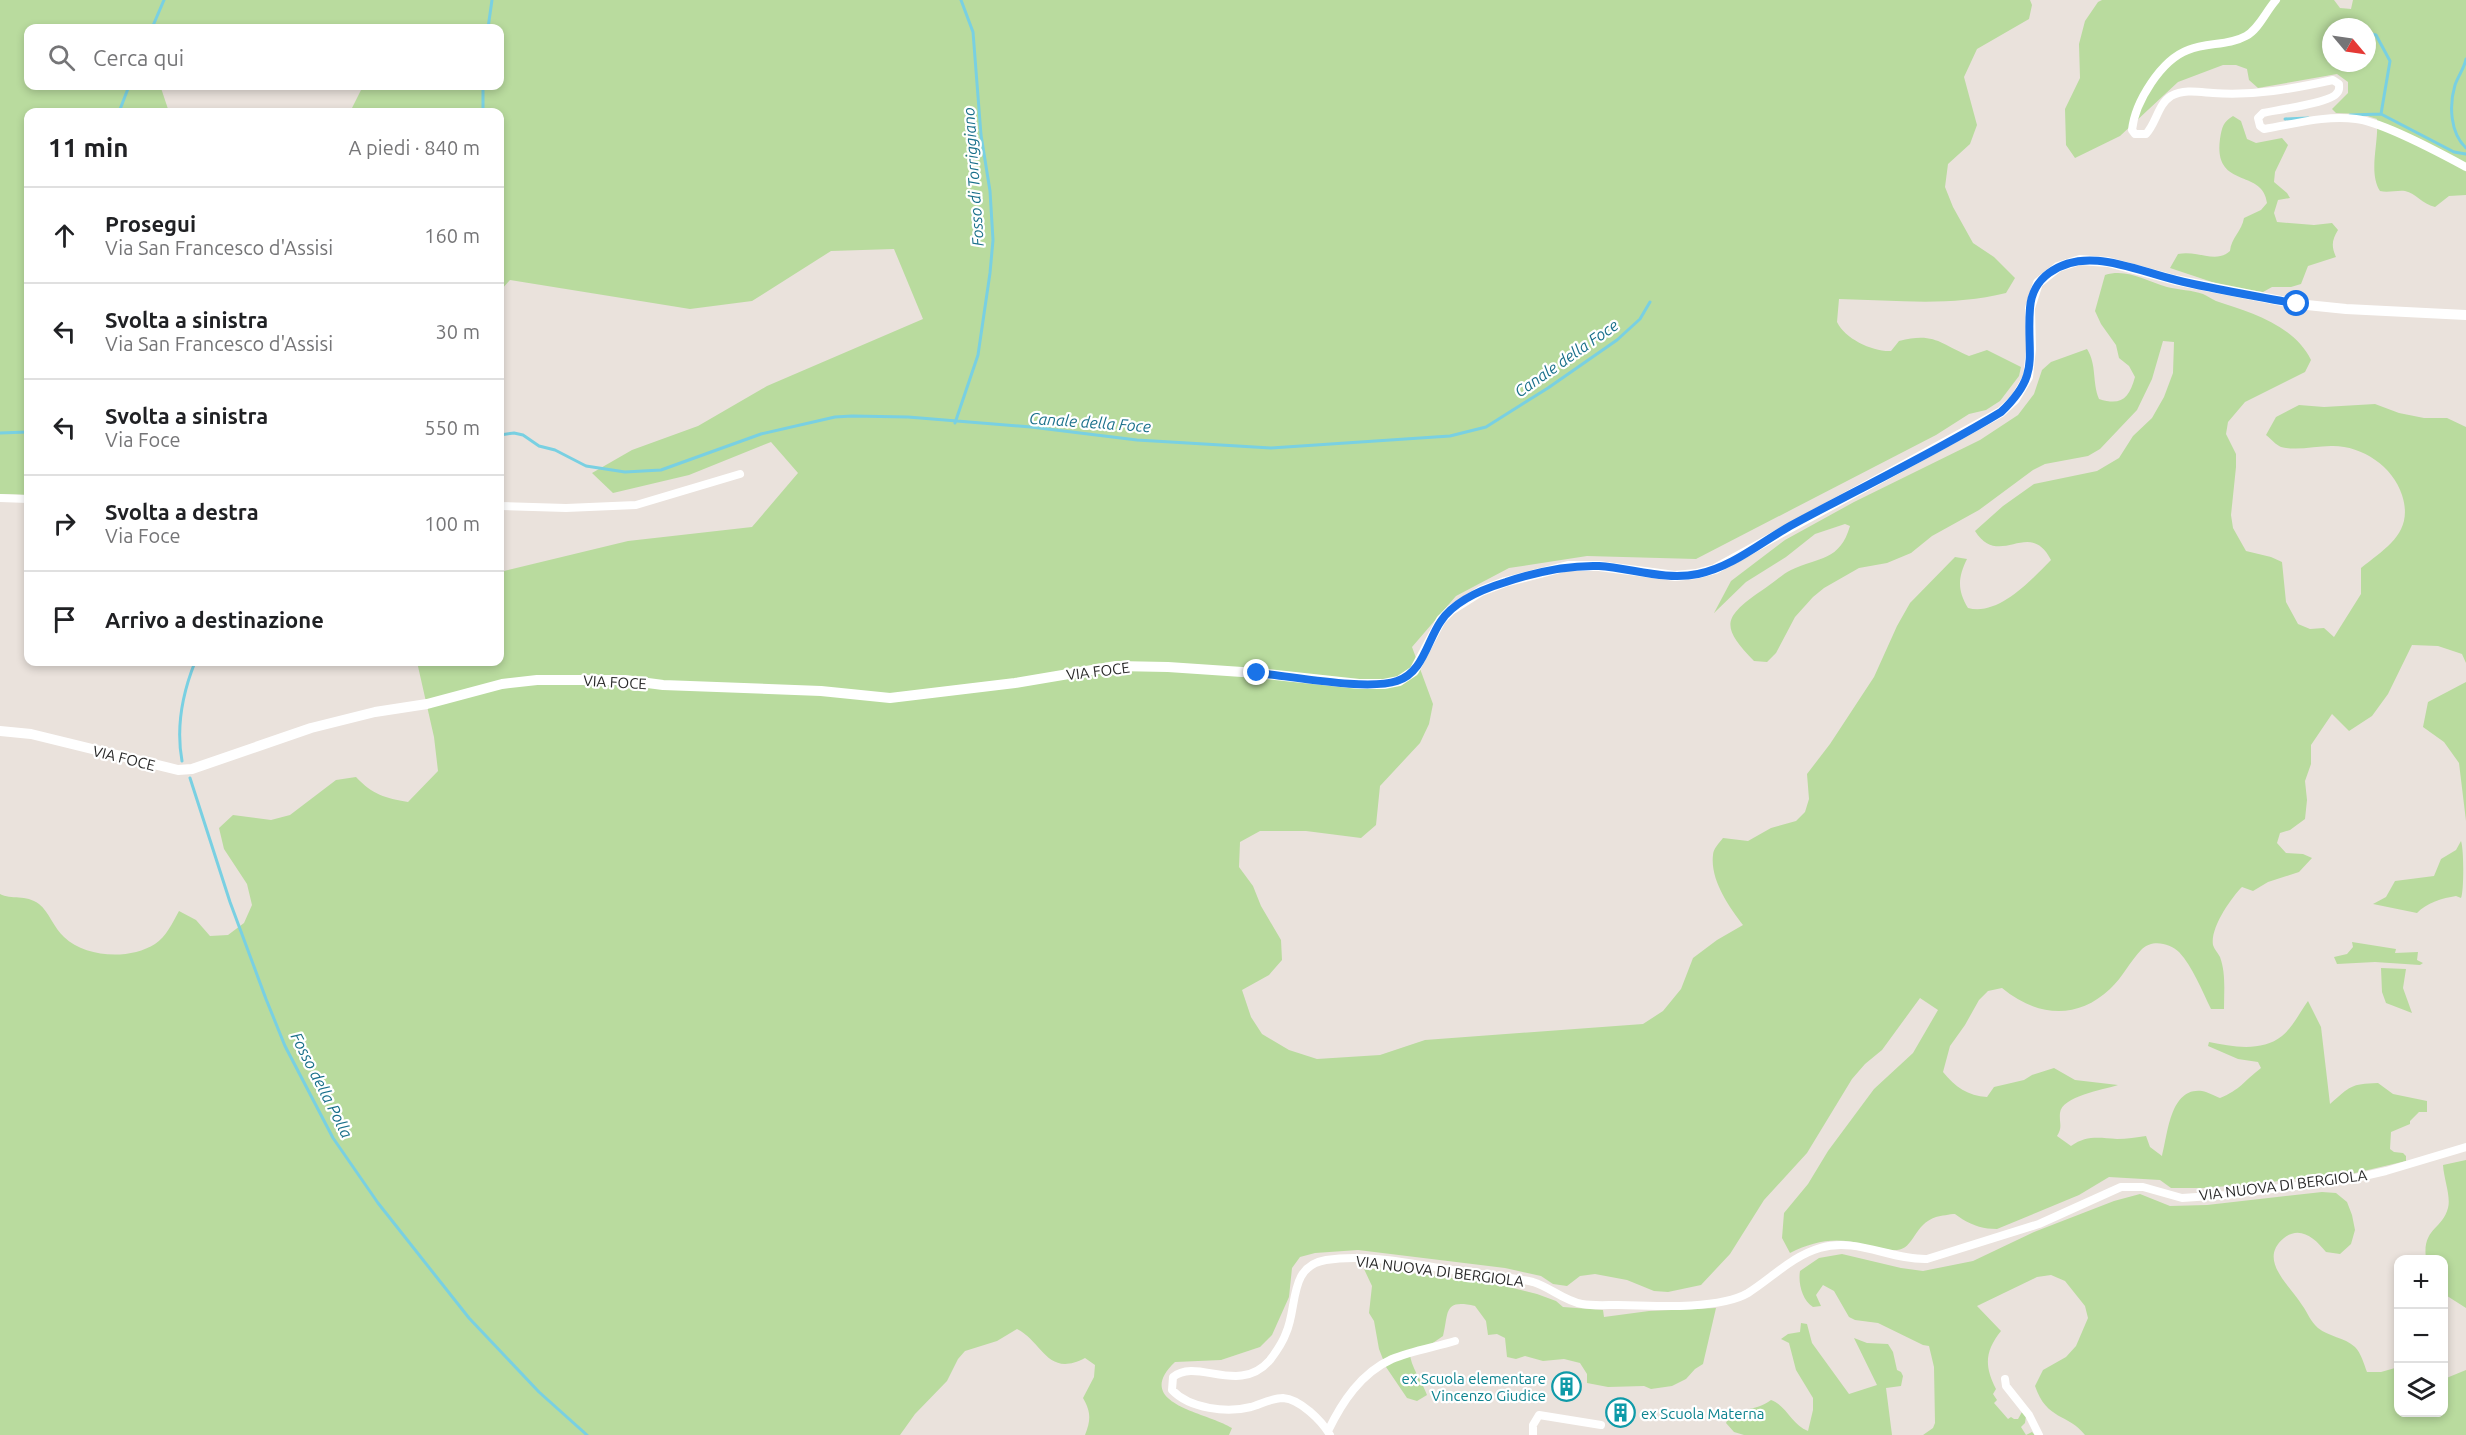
<!DOCTYPE html>
<html lang="it">
<meta charset="utf-8">
<style>
body{margin:0;font-family:Ubuntu,sans-serif;background:#f2f2f2;color:#202124}
.controls{position:absolute;right:18px;bottom:18px;display:grid;overflow:hidden;border-radius:12px;box-shadow:0 3px 9px #0003}
.controls button{width:54px;height:54px;display:grid;place-items:center;padding:0;border:0;border-bottom:2px solid #e0e0e0;background:#fff;color:#202124;font:30px sans-serif}
.compass{position:absolute;left:2322px;top:18px;width:54px;height:54px;border-radius:50%;background:#fff;box-shadow:0 3px 9px #0003;rotate:119deg}
.stop{position:absolute;width:18px;height:18px;margin:-14px;border:4px solid #1a73e8;border-radius:50%;background:#fff}
.stop.end{background:#1a73e8;border-color:#fff;box-shadow:0 2px 6px #0008}
.list{margin:0;padding:0;list-style:none}
h2{display:flex;justify-content:space-between;align-items:center;height:78px;margin:0;padding:0 24px;font-size:26px}
h2 small{font-size:20px;font-weight:400;color:#757577}
.list li{display:grid;grid-template-columns:39px 1fr auto;gap:18px;align-items:center;box-sizing:border-box;height:96px;padding:0 24px;border-top:2px solid #e0e0e0}
.list b{display:block;font-size:22px;white-space:nowrap}
.list p{margin:0;font-size:20px;white-space:nowrap;color:#757577}
.list em{font-size:20px;font-style:normal;color:#757577}
.icon{flex:none;width:33px;height:33px;fill:none;stroke:currentColor;stroke-width:2;stroke-linecap:round;stroke-linejoin:round}
.map{position:relative;flex:none;width:2466px;height:1435px;overflow:hidden}
.search{position:absolute;background:#fff;box-shadow:0 3px 9px #0003;left:24px;top:24px;width:480px;height:66px;display:flex;align-items:center;gap:15px;box-sizing:border-box;padding:0 21px;border-radius:12px;color:#757577;font-size:22px}
.panel{position:absolute;background:#fff;box-shadow:0 3px 9px #0003;left:24px;top:108px;width:480px;height:558px;border-radius:12px}
.map>svg:first-child{display:block}
.green{fill:#b9db9e;fill-rule:evenodd}
.lines{fill:none;stroke-linecap:round;stroke-linejoin:round}
.stream{stroke:#79d0e2;stroke-width:3}
.street{stroke:#fff;stroke-width:8}
.secondary{stroke:#fff;stroke-width:10}
.route{stroke:#1a73e8;stroke-width:8}
.labels{text-anchor:middle;dominant-baseline:central;stroke-width:4.5;stroke-linejoin:round;paint-order:stroke}
.street-label{font-size:15px;fill:#292929;stroke:#fff}
.culture-label{font-size:15px;fill:#0d838f;stroke:#fff;text-anchor:end}
.water-label{font-size:16px;font-style:italic;fill:#1a708b;stroke:#fff}
</style>
<div class="map">
<svg width="2466" height="1435" viewBox="0 0 2466 1435">
<rect width="100%" height="100%" fill="#eae2dc"/>
<path class="green" d="M0,0H2030L2032,5L2029,19L1977,49L1964,77L1977,125L1970,144L1948,164L1945,187L1953,207L1973,243L1994,257L2015,278L2006,293C1950,307 1895,300 1839,299L1837,322C1845,339 1873,352 1891,351L1899,341C1935,332 1940,344 1969,356L1987,350L2021,367L2019,376L2000,401L1986,410L1969,414L1936,435L1696,559L1587,556L1509,568L1456,596L1412,647L1433,704L1429,724L1420,743L1380,786L1376,825L1361,838L1306,831H1260L1240,842L1239,867L1253,886L1261,906L1281,940L1282,960L1269,975L1242,990L1251,1017L1262,1034L1289,1050L1317,1059L1380,1055L1425,1040L1643,1024L1663,1011L1681,989L1693,958L1717,940L1743,925C1729,907 1710,880 1713,855C1713,849 1719,843 1723,838L1748,841L1771,828L1796,821L1805,812L1809,799L1807,774L1830,744L1874,677L1897,626L1910,603L1955,557L1967,559C1958,577 1957,590 1968,608C1999,616 2030,581 2051,560C2029,517 2000,570 1975,531L2003,506L2034,484L2097,471L2119,458L2133,436L2152,418L2164,397L2173,373L2174,342L2163,341L2152,379L2137,410L2100,449L2088,456L2045,464L2033,470L1979,510L1932,536L1911,553L1887,563L1859,568L1824,588L1813,597L1795,617L1776,653L1767,662L1754,661C1721,627 1722,618 1761,591C1771,585 1781,575 1791,570C1819,557 1840,561 1850,526L1845,524L1815,534L1786,557L1746,582L1714,613L1731,581L1785,540L1854,502L1980,440L2018,415L2034,394L2042,370L2051,362L2087,349C2097,365 2092,382 2099,399C2121,406 2129,399 2135,377L2129,366L2119,358L2116,345L2101,324L2095,311L2105,275C2127,268 2146,281 2167,287C2179,290 2192,290 2203,294C2208,296 2211,299 2216,301C2250,312 2294,325 2311,360L2305,372L2245,402L2228,422L2226,434L2236,454V467L2231,515L2233,528L2246,551L2271,557L2282,562L2286,602L2298,624L2310,629L2324,628L2334,637L2361,594V568C2387,547 2414,532 2402,495C2393,466 2361,445 2331,446C2315,446 2297,451 2281,447C2276,445 2271,439 2266,435L2276,417L2299,405L2324,407L2375,404L2399,413L2424,418H2447L2466,427V663L2462,654L2438,646L2412,645L2388,694L2372,716L2349,731L2332,714L2311,745V764L2305,781L2307,800L2305,819L2290,830L2280,833L2277,843L2286,853L2303,854L2312,858L2299,872L2268,882L2253,891L2242,887C2231,898 2210,928 2213,945C2214,949 2218,953 2220,957C2226,973 2224,992 2224,1009H2211C2202,991 2193,967 2179,952C2170,943 2152,939 2142,949C2130,961 2123,977 2110,989C2076,1021 2036,1016 2002,988L1988,991L1979,1000L1965,1025L1950,1046L1943,1072C1955,1087 1968,1096 1987,1097L1994,1087L2024,1080L2032,1075L2054,1068L2075,1080L2118,1085C2103,1090 2062,1096 2060,1113C2059,1123 2063,1127 2057,1136L2071,1146C2087,1135 2099,1138 2117,1139C2127,1139 2137,1137 2146,1136L2150,1147L2162,1156C2168,1134 2170,1087 2202,1091C2208,1092 2215,1096 2220,1098C2240,1090 2244,1081 2261,1068L2258,1062L2238,1059L2208,1046L2209,1042C2233,1047 2262,1052 2282,1036C2293,1027 2300,1012 2308,1001L2321,1027L2330,1104C2351,1086 2350,1084 2378,1083L2393,1094L2427,1101V1112H2419L2410,1121V1124L2391,1132L2390,1149L2394,1152L2403,1153L2406,1156V1161L2351,1174L2323,1177L2314,1175L2291,1180L2206,1188H2171L2160,1180L2109,1177L2079,1195L1997,1229C1984,1229 1974,1226 1962,1219C1961,1218 1956,1215 1955,1214C1950,1214 1941,1216 1936,1217C1914,1224 1914,1249 1897,1250C1886,1251 1876,1247 1865,1245C1838,1237 1816,1240 1790,1253L1782,1238L1784,1213L1808,1184L1828,1151L1874,1089L1913,1053L1938,1010L1920,998L1882,1050L1865,1064L1852,1079L1807,1153L1764,1200L1730,1254L1701,1285L1668,1292L1654,1291L1627,1280L1595,1274L1580,1276L1567,1286L1553,1284L1541,1276L1505,1268L1358,1250L1315,1253L1300,1257L1292,1268L1289,1297L1272,1335L1260,1347L1221,1360L1175,1362C1131,1404 1207,1412 1232,1428L1229,1435H1085C1091,1420 1091,1412 1083,1398L1094,1377L1095,1365L1085,1358C1047,1378 1043,1342 1017,1329L997,1341L965,1351L958,1359L947,1381L915,1414L900,1435H0V894C11,900 26,894 39,904C49,912 54,928 64,937C86,958 130,960 155,944C166,937 173,922 179,911L196,920L210,936L228,935L244,923L252,905L247,884L224,849L219,828L233,815L271,820L290,815L336,780L356,777C373,795 385,798 408,802L438,771L434,737L417,662H500V572L628,541L752,527L798,473L771,442L689,475L613,493L592,473L632,450L698,426L767,386L923,319L894,249L831,251L752,301L690,309L510,280L500,291V112H350L363,86H500V28H28V86H166L161,88L169,112H28V495L0,494Z
M2102,0H2334L2340,8L2351,9L2353,0H2466V195L2449,196L2435,207C2422,204 2416,193 2405,191C2397,190 2388,193 2380,191C2368,172 2379,144 2377,119L2361,114L2336,113L2332,109L2348,93V82L2337,74L2258,88L2249,80L2247,69L2236,65H2223L2178,82L2120,136L2075,158L2066,145L2065,109L2080,78L2079,44L2085,21L2098,2ZM2331,27H2367V63H2331Z
M2233,116L2241,121L2247,139L2256,143L2282,138L2288,145L2275,172L2274,182L2287,193L2290,198L2278,200L2274,213L2277,222L2314,225L2332,223L2338,230C2332,240 2331,246 2336,257L2308,266L2301,284L2291,287H2272L2263,292L2227,287L2170,268L2178,254C2198,250 2216,264 2230,251C2231,238 2242,231 2244,218L2261,210L2267,203C2263,168 2213,190 2220,139C2222,127 2223,122 2233,116Z
M2466,682V821L2459,763L2444,742L2423,727L2428,702Z
M2461,841C2464,849 2464,891 2461,898L2456,896C2443,898 2426,903 2417,913L2373,904L2386,897L2395,881L2434,876L2441,859L2456,850Z
M2352,942L2396,949L2395,953L2418,952L2417,960L2423,963L2420,965L2375,962L2337,964L2334,957L2347,954L2353,947Z
M2381,968L2406,969L2403,988L2412,1013L2386,1003L2382,992Z
M2466,1160V1308L2444,1294V1260L2426,1259C2422,1228 2442,1230 2448,1208C2451,1196 2444,1180 2443,1165Z
M2322,1192L2336,1193L2347,1202L2352,1215L2355,1230L2351,1244L2340,1254L2326,1252C2315,1238 2300,1225 2284,1238C2257,1260 2290,1285 2302,1305C2308,1313 2310,1321 2318,1328C2329,1337 2344,1337 2355,1347C2361,1353 2364,1364 2367,1372H2381L2395,1368L2398,1372V1412H2444V1379L2466,1370V1435H2085C2068,1413 2047,1421 2035,1386L2043,1370L2066,1357L2076,1346L2088,1318L2085,1306L2065,1281L2051,1275L2037,1277L1977,1306L2001,1331C1985,1351 1984,1366 1996,1389L1993,1394L1997,1400L1994,1403L2008,1419L2011,1417L2014,1419H2018L2022,1412L2026,1416L2025,1423L2021,1427L2026,1435L2032,1432L2035,1435H1923L1933,1428L1935,1423L1934,1367L1929,1346L1923,1345L1878,1323L1855,1320L1849,1317L1834,1291L1823,1285L1816,1295L1821,1306L1813,1307C1802,1300 1798,1283 1800,1271L1819,1258L1842,1254L1901,1268L1923,1271L1973,1261L2034,1232L2114,1201L2140,1194L2170,1206L2207,1205Z
M1364,1269H1378L1492,1283L1537,1294L1556,1301L1563,1307L1603,1310L1604,1317L1649,1311L1716,1308L1703,1364L1695,1369L1686,1379L1672,1386L1651,1389L1644,1386L1608,1387L1587,1383V1374L1580,1363L1564,1359L1543,1361L1525,1356L1516,1359L1507,1357L1505,1338L1497,1334L1488,1335L1486,1321L1475,1306C1443,1299 1449,1312 1443,1336L1427,1347L1410,1353C1410,1366 1422,1381 1427,1395L1417,1401L1407,1398L1386,1367L1379,1349L1374,1321L1369,1313L1372,1286Z
M1801,1323L1807,1324L1812,1343L1849,1394L1877,1385L1854,1338L1867,1343L1888,1344L1893,1352L1897,1370L1901,1372L1903,1376L1901,1386L1886,1388L1892,1435H1744L1734,1432L1726,1423C1734,1407 1756,1412 1771,1400C1786,1405 1792,1425 1808,1431L1813,1410V1398L1796,1370L1789,1343L1781,1339L1788,1334L1800,1332Z"/>
<g class="lines">
<path class="stream" d="M152,28L164,0
M488,28L492,0
M2367,33L2376,35L2390,61L2381,114
M2466,59C2464,69 2458,76 2455,85C2449,105 2450,133 2466,148
M119,112L129,86
M483,112V86
M2350,115L2381,114L2454,152L2466,154
M2285,119L2308,118
M955,423L978,355L990,273L993,240L990,191L981,135L973,32L961,0
M0,433L28,432
M500,435L514,433L523,435L539,446L555,450L586,466L625,472L661,470L761,434L835,417L852,416L908,417L1031,427L1137,440L1271,448L1450,436L1486,427L1548,388L1617,340L1640,319L1650,302
M182,761C176,728 183,692 195,662
M190,778L230,902L266,999L285,1046L333,1138L378,1203L469,1318L539,1392L587,1435"/>
<path class="street" d="M2276,0C2266,11 2259,29 2246,36C2228,46 2207,42 2188,50C2161,60 2135,102 2132,130L2135,134H2146C2156,124 2158,104 2171,96C2184,89 2199,92 2213,93C2254,96 2292,89 2333,80L2339,84C2339,88 2340,90 2337,93C2331,103 2276,110 2263,113L2258,118L2260,126L2264,129C2295,124 2325,115 2356,119C2383,122 2440,153 2466,167
M0,498L28,499
M500,506L566,508L636,505L740,474
M2005,1379L2006,1386L2029,1415L2039,1435
M1328,1431C1342,1402 1361,1373 1392,1359C1411,1351 1435,1347 1455,1341
M1330,1435C1322,1421 1300,1399 1283,1398C1272,1398 1261,1404 1251,1407C1227,1413 1190,1409 1172,1390L1173,1377C1197,1357 1239,1396 1270,1360C1276,1352 1283,1342 1286,1333C1298,1307 1288,1266 1326,1260C1371,1253 1421,1266 1465,1272C1487,1275 1511,1277 1533,1282C1550,1287 1564,1301 1582,1304C1593,1306 1607,1305 1618,1305C1652,1306 1719,1310 1748,1293C1772,1278 1792,1256 1820,1248C1856,1237 1891,1260 1927,1259L2039,1224L2121,1187H2143L2182,1198L2226,1195L2351,1179L2386,1171L2466,1147
M1533,1435V1425L1539,1415L1601,1425"/>
<path class="secondary" d="M0,731L31,734L178,770L192,769L311,728L375,712L427,704L502,684L537,680H625L663,685L821,691L890,698L1015,683L1116,666L1168,667L1257,673L1359,684H1384L1399,681L1414,671L1441,620L1451,610L1481,591L1505,582L1568,566H1599L1675,576L1696,574L1715,569L2001,412L2015,399L2028,377L2031,349L2030,308L2038,283L2058,267L2080,260L2108,262L2175,280L2297,304L2346,309L2466,315"/>
</g>
<g class="lines">
<path class="route" d="M1257,673C1292,676 1366,691 1397,681C1423,673 1427,641 1441,621C1455,600 1483,589 1506,582C1536,572 1567,565 1599,566C1631,568 1665,581 1698,574C1732,567 1760,543 1790,526C1860,488 1932,454 2001,412C2042,373 2026,357 2030,308C2031,294 2038,281 2049,273C2086,245 2137,271 2176,280C2216,290 2257,296 2297,304"/>
</g>
<defs>
<symbol id="building-ring" viewBox="-11 -11 22 22"><circle r="9.5" fill="#fff" stroke="#0f9aa8" stroke-width="1.5"/><path d="M-4-6H4V6H1V3H-1V6H-4ZM-2.5-4.3h1.7v1.8h-1.7ZM.8-4.3h1.7v1.8H.8ZM-2.5-1h1.7V.8h-1.7ZM.8-1h1.7V.8H.8Z" fill="#0f9aa8"/></symbol>
</defs>
<g fill-rule="evenodd">
<use href="#building-ring" x="1550" y="1370" width="33" height="33"/>
<use href="#building-ring" x="1604" y="1396" width="33" height="33"/>
</g>
<g class="labels">
<g class="street-label">
<text transform="translate(1098 671) rotate(-7)">VIA FOCE</text>
<text transform="translate(615 682) rotate(3)">VIA FOCE</text>
<text transform="translate(124 758) rotate(14)">VIA FOCE</text>
<text transform="translate(2283 1185) rotate(-7)">VIA NUOVA DI BERGIOLA</text>
<text transform="translate(1440 1271) rotate(7)">VIA NUOVA DI BERGIOLA</text>
</g>
<g class="culture-label">
<text x="1546" y="1378">ex Scuola elementare<tspan x="1546" dy="17">Vincenzo Giudice</tspan></text>
<text x="1641" y="1413" text-anchor="start">ex Scuola Materna</text>
</g>
<g class="water-label">
<text transform="translate(973 177) rotate(-94)">Fosso di Torriggiano</text>
<text transform="translate(1566 358) rotate(-35)">Canale della Foce</text>
<text transform="translate(1090 422) rotate(4)">Canale della Foce</text>
<text transform="translate(322 1085) rotate(63)">Fosso della Polla</text>
</g>
</g>
</svg>
<div class="controls">
<button>+</button>
<button>−</button>
<button><svg class="icon" aria-label="layers" viewBox="0 0 24 24"><path d="M12 4l9 5-9 5-9-5zM3 14l9 5 9-5"/></svg></button>
</div>
<svg class="compass" viewBox="-18 -18 36 36"><path d="M0-13l5 13h-10z" fill="#e53935"/><path d="M0 13l5-13h-10z" fill="#757577"/></svg>
<div class="stop" style="left:2297px;top:304px"></div>
<div class="stop end" style="left:1257px;top:673px"></div>
<div class="search"><svg class="icon" aria-label="search" viewBox="0 0 24 24"><circle cx="10" cy="10" r="6"/><path d="M15 15l6 6"/></svg>Cerca qui</div>
<section class="panel">
<h2>11 min<small>A piedi · 840 m</small></h2>
<ul class="list">
<li><svg class="icon" aria-label="ahead" viewBox="0 0 24 24"><path d="M12 20V5M6 11l6-6 6 6"/></svg><div><b>Prosegui</b><p>Via San Francesco d'Assisi</p></div><em>160 m</em></li>
<li><svg class="icon" aria-label="left" viewBox="0 0 24 24"><path d="M17 20v-9H6M10 6l-5 5 5 5"/></svg><div><b>Svolta a sinistra</b><p>Via San Francesco d'Assisi</p></div><em>30 m</em></li>
<li><svg class="icon" aria-label="left" viewBox="0 0 24 24"><path d="M17 20v-9H6M10 6l-5 5 5 5"/></svg><div><b>Svolta a sinistra</b><p>Via Foce</p></div><em>550 m</em></li>
<li><svg class="icon" aria-label="right" viewBox="0 0 24 24"><path d="M7 20v-9h11M14 6l5 5-5 5"/></svg><div><b>Svolta a destra</b><p>Via Foce</p></div><em>100 m</em></li>
<li><svg class="icon" aria-label="arrive" viewBox="0 0 24 24"><path d="M6 21V4h12l-3 4 3 4H6"/></svg><div><b>Arrivo a destinazione</b></div></li>
</ul>
</section>
</div>
